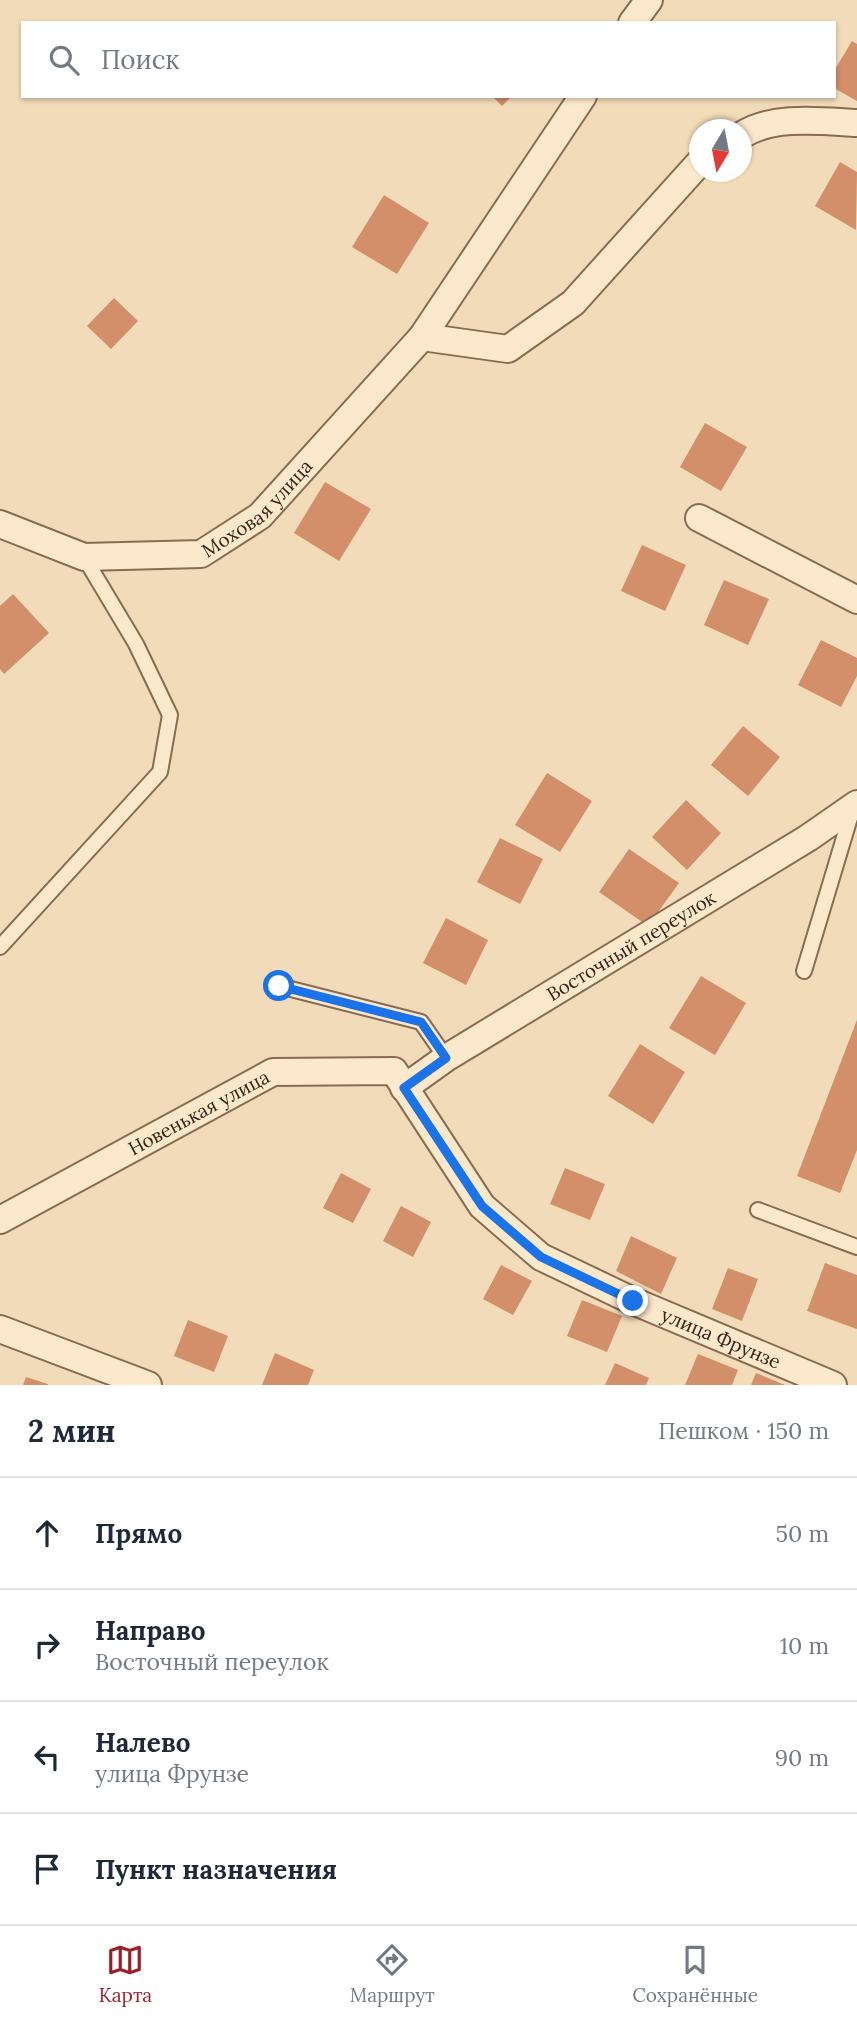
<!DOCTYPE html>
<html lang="ru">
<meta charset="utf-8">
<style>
body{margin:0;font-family:Lora,serif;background:#f2f2f3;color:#1f2937}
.compass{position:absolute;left:689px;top:119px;width:63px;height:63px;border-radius:50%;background:#fff;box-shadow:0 2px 5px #0004;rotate:190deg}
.stop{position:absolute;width:21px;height:21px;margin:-16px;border:5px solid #1a73e8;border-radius:50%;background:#fff}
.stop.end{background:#1a73e8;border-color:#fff;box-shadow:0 2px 7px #0008}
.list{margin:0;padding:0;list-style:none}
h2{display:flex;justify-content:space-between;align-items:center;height:91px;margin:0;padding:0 28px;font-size:30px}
h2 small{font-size:23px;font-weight:400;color:#747a83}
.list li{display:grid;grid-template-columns:46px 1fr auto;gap:21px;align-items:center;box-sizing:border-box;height:112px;padding:0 28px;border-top:2px solid #e0e1e3}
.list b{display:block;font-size:26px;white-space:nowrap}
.list p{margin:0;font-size:23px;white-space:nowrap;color:#747a83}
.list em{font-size:23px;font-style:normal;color:#747a83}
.icon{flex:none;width:38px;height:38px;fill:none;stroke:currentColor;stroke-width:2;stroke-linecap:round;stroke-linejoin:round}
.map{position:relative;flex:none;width:857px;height:1385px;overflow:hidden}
.search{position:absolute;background:#fff;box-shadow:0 2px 5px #0004;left:21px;right:21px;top:21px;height:77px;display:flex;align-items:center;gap:18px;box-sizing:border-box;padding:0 24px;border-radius:0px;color:#747a83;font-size:26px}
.sheet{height:539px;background:#fff}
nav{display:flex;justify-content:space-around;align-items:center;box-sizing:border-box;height:98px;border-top:2px solid #e0e1e3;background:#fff;font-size:19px;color:#747a83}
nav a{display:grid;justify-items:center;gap:4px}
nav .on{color:#9b1e28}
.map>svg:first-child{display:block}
.building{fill:#d38e6a}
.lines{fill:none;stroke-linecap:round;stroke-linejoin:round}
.lane-casing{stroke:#886b52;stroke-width:18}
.street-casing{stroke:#886b52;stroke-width:30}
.lane{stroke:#fce9cb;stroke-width:14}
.street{stroke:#fce9cb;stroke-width:26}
.route{stroke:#1a73e8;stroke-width:9}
.labels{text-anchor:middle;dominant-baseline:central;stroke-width:5;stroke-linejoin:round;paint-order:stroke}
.street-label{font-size:19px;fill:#352419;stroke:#f8e6c8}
</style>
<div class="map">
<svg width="857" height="1385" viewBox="0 0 857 1385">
<rect width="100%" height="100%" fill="#f1dbb8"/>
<path class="building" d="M852,41L857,44V101L834,88V71Z
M492,96H512L502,106Z
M840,162L857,172L856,230L815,206Z
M384,195L429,223L397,274L352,247Z
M114,298L138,321L111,349L87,326Z
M705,423L747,447L721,491L680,467Z
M325,482L371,509L339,561L294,533Z
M642,545L686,565L665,611L621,591Z
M724,580L769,599L748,645L704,625Z
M13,594L49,633L4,674L0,669V606Z
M821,640L857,658V676L841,707L798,685Z
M743,726L780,757L748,796L711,765Z
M547,773L592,801L560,852L515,825Z
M686,800L721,833L687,870L652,837Z
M500,838L543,859L520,904L477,882Z
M629,849L679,883L648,926L599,892Z
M446,918L488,940L466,985L423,963Z
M701,976L746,1003L715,1055L669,1028Z
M857,1020V1150L840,1193L797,1176Z
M640,1044L685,1072L653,1124L608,1096Z
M565,1168L605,1184L590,1220L550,1204Z
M341,1173L371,1189L353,1223L323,1208Z
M401,1206L431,1222L413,1257L383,1241Z
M631,1236L677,1258L661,1294L616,1271Z
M825,1263L857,1275V1329L807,1311Z
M501,1265L532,1281L513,1315L483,1299Z
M728,1268L758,1279L742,1321L712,1309Z
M582,1300L622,1316L607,1352L567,1336Z
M188,1320L228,1336L214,1372L174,1356Z
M275,1353L314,1370L308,1385H262Z
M698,1354L738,1370L732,1385H685Z
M615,1363L649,1378L646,1385H605Z
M756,1373L785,1385H751Z
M26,1377L48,1384V1385H23Z"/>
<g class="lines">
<defs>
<path id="lane" d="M0,947L160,772L170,715L136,644L84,557
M804,971L852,811
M279,986L421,1022L446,1058
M758,1210L857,1247"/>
<g id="street">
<path d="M632,23L649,0"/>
<path d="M742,135C773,115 820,121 857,123"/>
<path d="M422,337L508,349L573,303L700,162"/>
<path d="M699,518L857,600"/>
<path id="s1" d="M0,524L84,557L201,554L260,516L422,337L583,96"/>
<path id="s2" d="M404,1088L446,1058L808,838L857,804"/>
<path id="s3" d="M0,1220L273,1072L394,1071L482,1206L541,1257L633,1301L833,1385"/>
<path d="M0,1329L148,1385"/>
</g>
</defs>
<use href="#lane" class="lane-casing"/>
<use href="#street" class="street-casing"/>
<use href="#lane" class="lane"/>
<use href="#street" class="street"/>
</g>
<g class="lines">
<path class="route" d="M279,986L421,1022L446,1058L404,1088L482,1206L541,1257L633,1301"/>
</g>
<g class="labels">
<g class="street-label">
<text stroke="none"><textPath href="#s1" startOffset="280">Моховая улица</textPath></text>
<text stroke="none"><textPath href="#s2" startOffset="268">Восточный переулок</textPath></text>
<text stroke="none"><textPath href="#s3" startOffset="226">Новенькая улица</textPath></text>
<text stroke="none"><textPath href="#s3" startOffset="868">улица Фрунзе</textPath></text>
</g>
</g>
</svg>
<svg class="compass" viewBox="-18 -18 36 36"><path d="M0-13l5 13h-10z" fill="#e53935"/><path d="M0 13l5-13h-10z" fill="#747a83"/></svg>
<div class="stop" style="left:279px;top:986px"></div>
<div class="stop end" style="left:633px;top:1301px"></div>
<div class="search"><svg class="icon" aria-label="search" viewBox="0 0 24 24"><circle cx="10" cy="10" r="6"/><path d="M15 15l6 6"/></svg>Поиск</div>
</div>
<section class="sheet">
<h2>2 мин<small>Пешком · 150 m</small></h2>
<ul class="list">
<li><svg class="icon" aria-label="ahead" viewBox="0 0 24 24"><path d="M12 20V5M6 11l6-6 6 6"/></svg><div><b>Прямо</b></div><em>50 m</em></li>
<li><svg class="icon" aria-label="right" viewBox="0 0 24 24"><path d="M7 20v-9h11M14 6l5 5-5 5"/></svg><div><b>Направо</b><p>Восточный переулок</p></div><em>10 m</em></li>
<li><svg class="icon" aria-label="left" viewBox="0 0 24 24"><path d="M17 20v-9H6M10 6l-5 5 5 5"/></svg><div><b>Налево</b><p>улица Фрунзе</p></div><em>90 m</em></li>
<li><svg class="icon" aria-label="arrive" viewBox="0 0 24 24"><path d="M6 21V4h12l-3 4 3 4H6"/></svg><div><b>Пункт назначения</b></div></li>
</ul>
</section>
<nav>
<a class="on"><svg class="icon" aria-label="map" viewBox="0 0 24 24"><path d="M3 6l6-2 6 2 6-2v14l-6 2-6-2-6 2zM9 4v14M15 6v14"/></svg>Карта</a>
<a><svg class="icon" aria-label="directions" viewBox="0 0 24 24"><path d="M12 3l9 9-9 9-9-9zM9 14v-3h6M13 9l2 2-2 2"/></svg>Маршрут</a>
<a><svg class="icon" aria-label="saved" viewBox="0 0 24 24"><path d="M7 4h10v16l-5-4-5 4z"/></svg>Сохранённые</a>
</nav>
